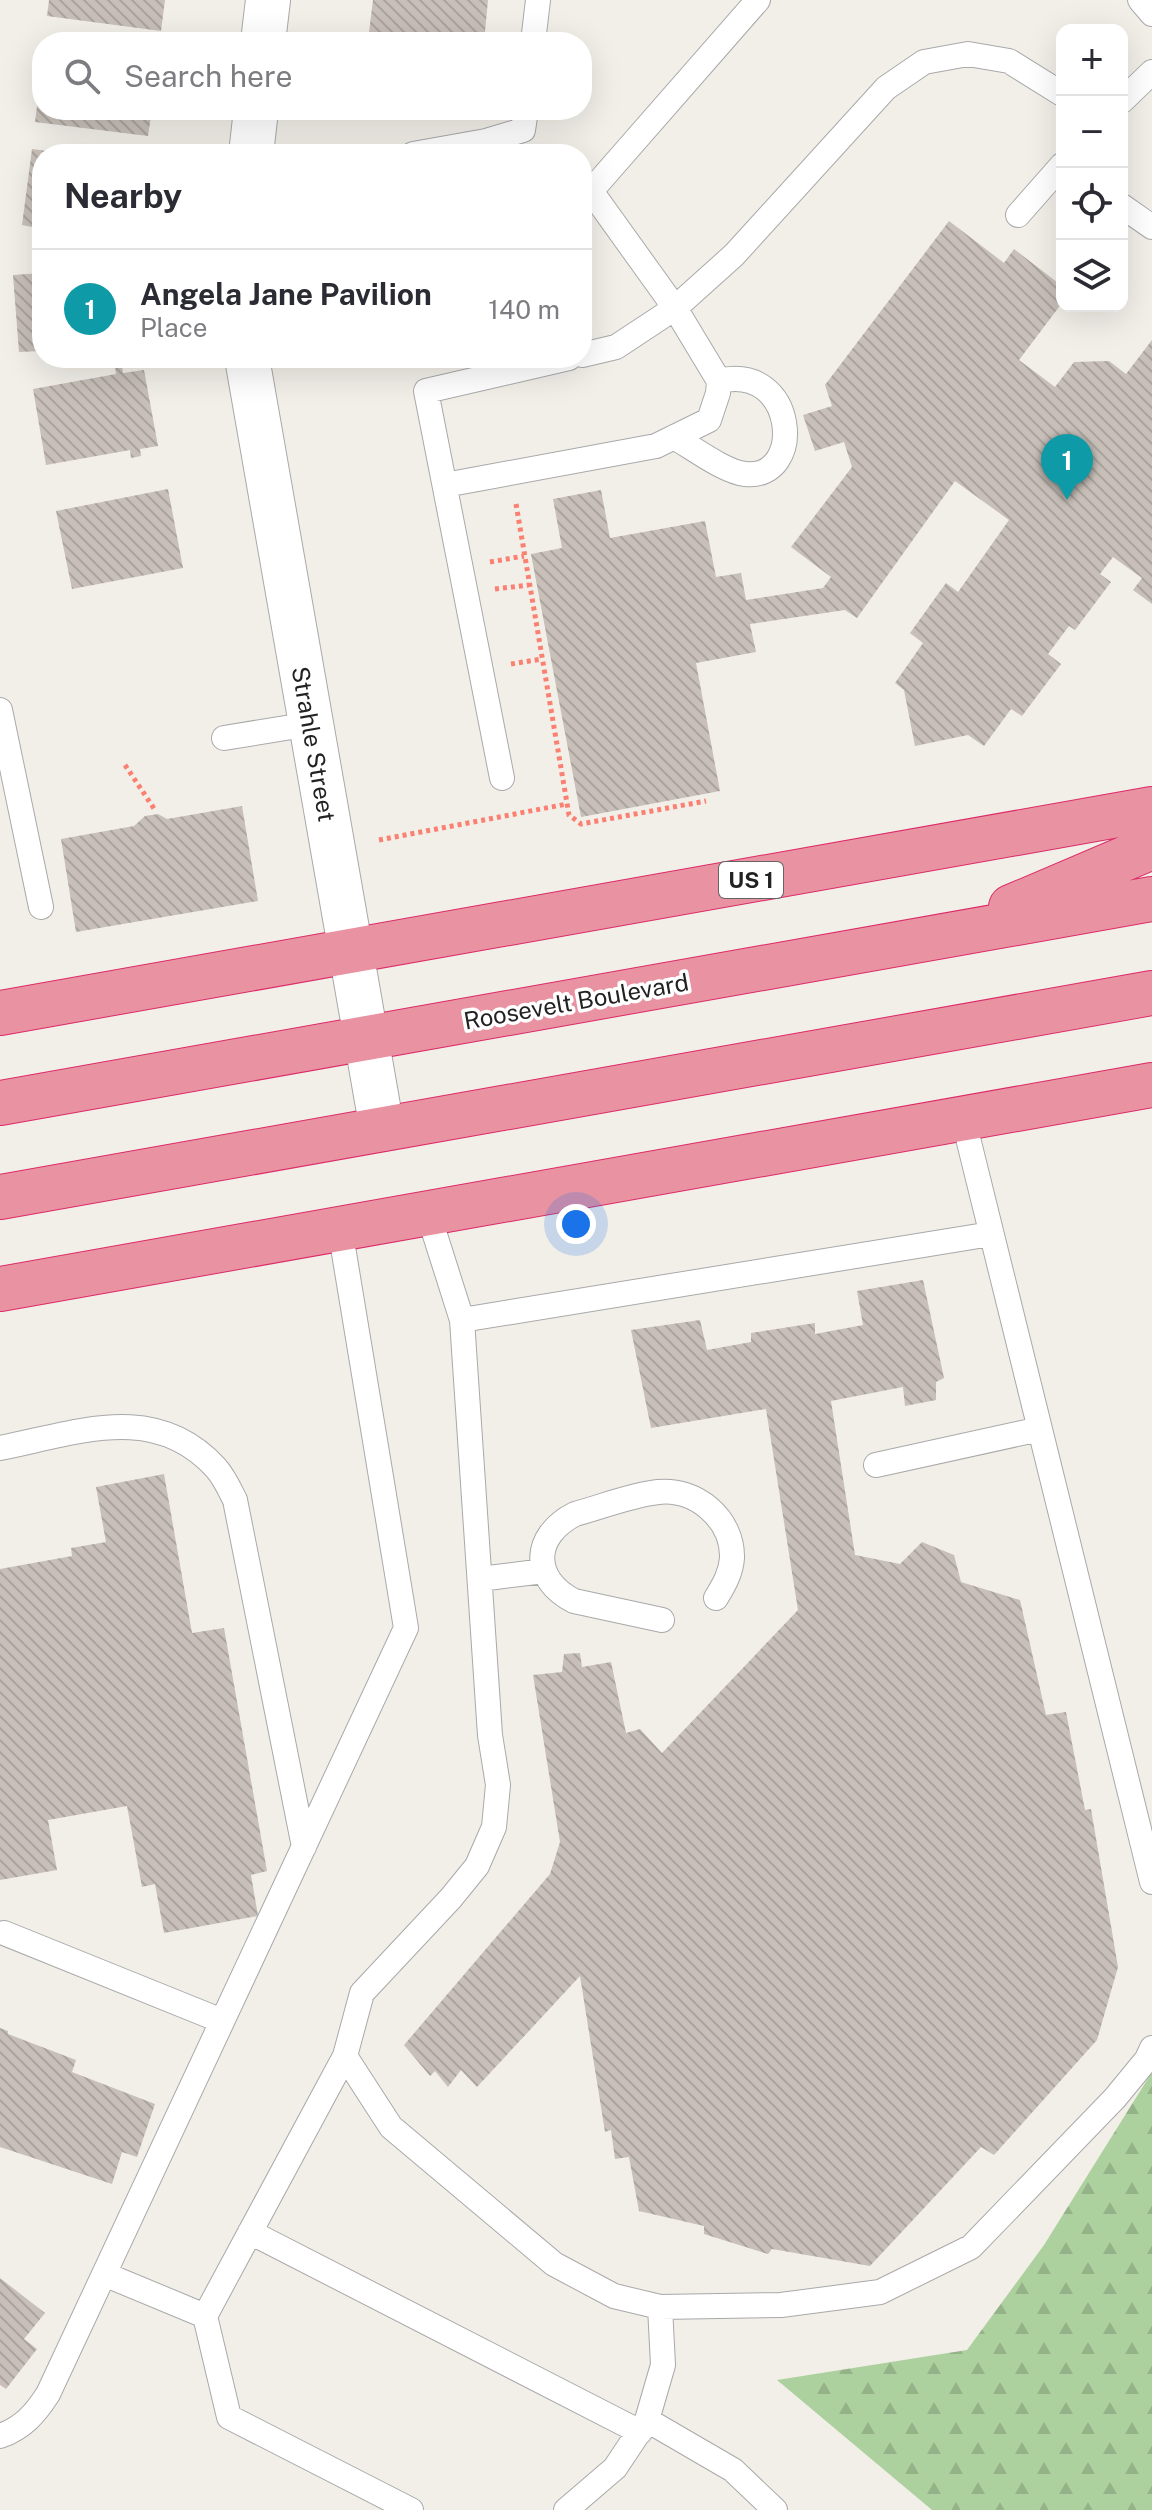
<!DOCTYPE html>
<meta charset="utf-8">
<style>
body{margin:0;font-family:"Public Sans",sans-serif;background:#f7f7f7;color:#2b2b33}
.controls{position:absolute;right:24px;top:24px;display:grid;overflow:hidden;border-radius:16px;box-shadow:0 8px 32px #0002}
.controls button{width:72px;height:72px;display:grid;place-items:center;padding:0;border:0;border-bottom:2px solid #e1e1e2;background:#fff;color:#2b2b33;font:40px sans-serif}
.you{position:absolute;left:576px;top:1224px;width:28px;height:28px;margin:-20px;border:6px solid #fff;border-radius:50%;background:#1a73e8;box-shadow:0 0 0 12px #1a73e833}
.badge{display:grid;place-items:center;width:52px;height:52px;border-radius:50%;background:#2563eb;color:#fff;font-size:26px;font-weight:700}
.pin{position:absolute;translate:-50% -66px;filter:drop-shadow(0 2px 4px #0008)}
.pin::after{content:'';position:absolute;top:42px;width:28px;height:24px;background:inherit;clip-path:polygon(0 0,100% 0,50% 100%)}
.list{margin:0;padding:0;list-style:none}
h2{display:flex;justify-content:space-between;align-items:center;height:104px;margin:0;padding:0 32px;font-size:34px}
h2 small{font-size:26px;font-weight:400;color:#7c7c81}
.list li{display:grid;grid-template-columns:52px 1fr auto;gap:24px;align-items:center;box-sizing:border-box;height:120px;padding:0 32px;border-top:2px solid #e1e1e2}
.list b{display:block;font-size:30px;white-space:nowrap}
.list p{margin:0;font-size:26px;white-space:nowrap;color:#7c7c81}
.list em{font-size:26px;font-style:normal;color:#7c7c81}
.icon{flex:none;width:44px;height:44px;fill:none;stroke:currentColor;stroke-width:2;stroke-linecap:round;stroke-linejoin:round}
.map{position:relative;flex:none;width:1152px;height:2510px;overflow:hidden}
.search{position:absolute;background:#fff;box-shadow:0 8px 32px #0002;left:32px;top:32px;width:560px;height:88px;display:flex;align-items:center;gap:20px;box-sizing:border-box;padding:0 28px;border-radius:32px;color:#7c7c81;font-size:30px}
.panel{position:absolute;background:#fff;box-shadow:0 8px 32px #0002;left:32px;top:144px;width:560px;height:224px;border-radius:32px}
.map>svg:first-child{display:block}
.forest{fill:url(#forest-firs)}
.building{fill:url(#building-back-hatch)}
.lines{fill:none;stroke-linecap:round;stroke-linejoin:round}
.lane-casing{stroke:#a9a9a9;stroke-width:26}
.street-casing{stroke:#a9a9a9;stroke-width:46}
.highway-casing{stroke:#dc2a67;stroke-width:46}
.path{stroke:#fa8072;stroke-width:5;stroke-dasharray:4 4;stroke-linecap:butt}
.lane{stroke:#fff;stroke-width:24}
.street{stroke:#fff;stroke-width:44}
.highway{stroke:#e892a2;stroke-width:44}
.labels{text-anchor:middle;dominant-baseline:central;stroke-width:7;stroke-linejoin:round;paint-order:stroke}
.shield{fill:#fff;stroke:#646464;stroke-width:2}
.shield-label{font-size:22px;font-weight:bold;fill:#222}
.street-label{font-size:24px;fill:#222;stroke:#fff}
</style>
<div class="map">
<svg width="1152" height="2510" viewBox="0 0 1152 2510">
<defs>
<pattern id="forest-firs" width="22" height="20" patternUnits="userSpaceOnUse" patternTransform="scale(2)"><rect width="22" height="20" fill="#add19e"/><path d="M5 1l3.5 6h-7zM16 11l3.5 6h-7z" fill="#95b388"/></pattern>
<pattern id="building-back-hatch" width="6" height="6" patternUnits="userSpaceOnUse" patternTransform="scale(2)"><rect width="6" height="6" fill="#c7bfb8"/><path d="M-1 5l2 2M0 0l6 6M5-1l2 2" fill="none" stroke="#aba49e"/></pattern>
</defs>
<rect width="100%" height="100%" fill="#f2efe9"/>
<path class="forest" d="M1152,2072V2510H932L777,2380L967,2350L1044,2245Z"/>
<path class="building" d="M49,0H165L161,31L47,16Z
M373,0H488L484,42L368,40Z
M40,83L42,110H152L148,136L35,122Z
M407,110H475L474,120Z
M32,149L54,152L42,154V229L22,225Z
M949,221L1004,263L1014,249L1062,286V303L1019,360L1055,387L1074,362L1109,361L1126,374L1152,340V604L1133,590L1142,578L1113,557L1100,574L1111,582L1075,630L1069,626L1048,654L1061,664L1022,716L1011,709L984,746L968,735L915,746L904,690L895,683L923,643L910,633L946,583L958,592L1009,520L955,481L857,618L845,610L750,624L756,652L696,663L720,791L581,817L531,554L562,548L553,499L601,490L610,538L705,521L716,577L741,573L746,600L823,588L831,577L791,547L852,467L844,442L815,451L803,415L832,406L825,385Z
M42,273V351L19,352L13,275Z
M122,366L123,373L144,370L158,446L140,449L141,456L131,458L130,450L46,465L33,389L116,374L115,367Z
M168,489L183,568L72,589L56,511Z
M242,806L258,901L76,932L61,839L134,826L145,816L158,814L167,819Z
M923,1280L944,1378L936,1382V1400L905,1406L903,1387L831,1401L855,1555L900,1564L922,1542L954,1555L961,1582L1020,1600L1046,1715L1066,1712L1085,1810L1091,1809L1118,1967L1097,2040L994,2155L981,2147L870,2266L772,2249L768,2254L704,2234V2226L639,2211L629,2157L615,2159L611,2130L605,2132L580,1976L477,2087L461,2070L448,2087L435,2071L430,2076L404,2045L550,1874L560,1842L533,1675L562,1672L564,1654L580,1653L582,1667L611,1662L626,1733L640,1729L662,1753L798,1610L766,1409L651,1428L631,1330L700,1320L707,1350L751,1342V1333L815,1323V1334L863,1325L857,1291Z
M164,1474L192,1633L224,1628L267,1871L251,1875L258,1916L164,1933L155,1884L142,1887L127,1806L48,1820L57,1870L0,1880V1569L72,1556L71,1548L106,1542L96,1487Z
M0,2028L8,2031V2034L76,2060L72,2072L155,2104L137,2157L122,2152L112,2184L0,2147Z
M0,2278L45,2313L24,2339L37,2349L6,2389L0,2385Z"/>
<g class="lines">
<defs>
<path id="lane" d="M1140,0L1152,14
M533,42L538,0
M1122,101L1152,72
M413,154L486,141L523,130L526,110
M582,195L591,191L758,0
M1122,206L1152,227
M1018,215L1062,165
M582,355L616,347L675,308L734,255L886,88L924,62L968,54L1009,61L1062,94
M674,437C693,448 725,472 745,474C806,481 797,362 719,381
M445,485L656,446L709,420L718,393L719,381L675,308L591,191
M0,710L41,907
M224,738L310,724
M502,778L426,391L569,358
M963,1118L1152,1882
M462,1320L991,1234
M0,1448C77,1433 155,1401 216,1468C224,1477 230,1490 235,1500L304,1847
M876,1465L1040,1429
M480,1579L544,1571
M662,1620L574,1601C531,1579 532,1536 575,1514C601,1507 631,1495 658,1492C696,1488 733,1519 732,1558C731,1573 724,1585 716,1598
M4,1933L222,2021
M345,2056L391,2127L554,2264L614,2296L660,2307L663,2365L647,2420L615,2468L566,2510
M250,2232L640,2432
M104,2274L205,2316
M660,2307L781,2305L880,2292L971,2247L1115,2098L1147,2059L1152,2048
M647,2420L733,2470L775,2510
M0,2436C23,2428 35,2414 48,2394L406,1628L340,1229
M411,2510L229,2417L205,2316L345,2056L362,1993L451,1898L477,1866L494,1827L498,1785L490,1735L462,1320L428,1213"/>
<path id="street" d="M263,42L268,0
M251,154L256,110
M247,358L382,1129"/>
<path id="highway" d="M1011,907L1152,847
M0,1013L1152,809
M0,1103L1152,899
M0,1197L1152,993
M0,1289L1152,1085"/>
</defs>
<use href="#lane" class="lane-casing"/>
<use href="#street" class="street-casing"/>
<use href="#highway" class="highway-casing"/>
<path class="path" d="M516,504L569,815L581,824L706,801
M490,562L524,556
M495,589L529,585
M511,664L542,659
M125,765L155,810
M379,840L567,804"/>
<use href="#lane" class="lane"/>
<use href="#street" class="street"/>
<use href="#highway" class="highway"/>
</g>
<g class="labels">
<rect class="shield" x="719" y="862" width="64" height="36" rx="6"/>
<g class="shield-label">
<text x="751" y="880">US 1</text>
</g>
<g class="street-label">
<text transform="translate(314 744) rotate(80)">Strahle Street</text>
<text transform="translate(576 1001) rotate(-10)">Roosevelt Boulevard</text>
</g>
</g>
</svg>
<div class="controls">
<button>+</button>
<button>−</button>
<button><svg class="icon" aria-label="locate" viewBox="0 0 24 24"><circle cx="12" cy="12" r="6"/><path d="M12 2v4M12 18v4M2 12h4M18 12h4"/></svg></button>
<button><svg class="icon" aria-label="layers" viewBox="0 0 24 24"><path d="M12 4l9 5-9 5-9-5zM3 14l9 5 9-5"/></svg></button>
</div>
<div class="you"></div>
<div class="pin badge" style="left:1067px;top:500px;background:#0f9aa8">1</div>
<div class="search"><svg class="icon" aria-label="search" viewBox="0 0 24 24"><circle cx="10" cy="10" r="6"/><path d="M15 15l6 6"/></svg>Search here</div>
<section class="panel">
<h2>Nearby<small></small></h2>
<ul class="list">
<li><span class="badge" style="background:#0f9aa8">1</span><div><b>Angela Jane Pavilion</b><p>Place</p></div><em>140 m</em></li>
</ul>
</section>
</div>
